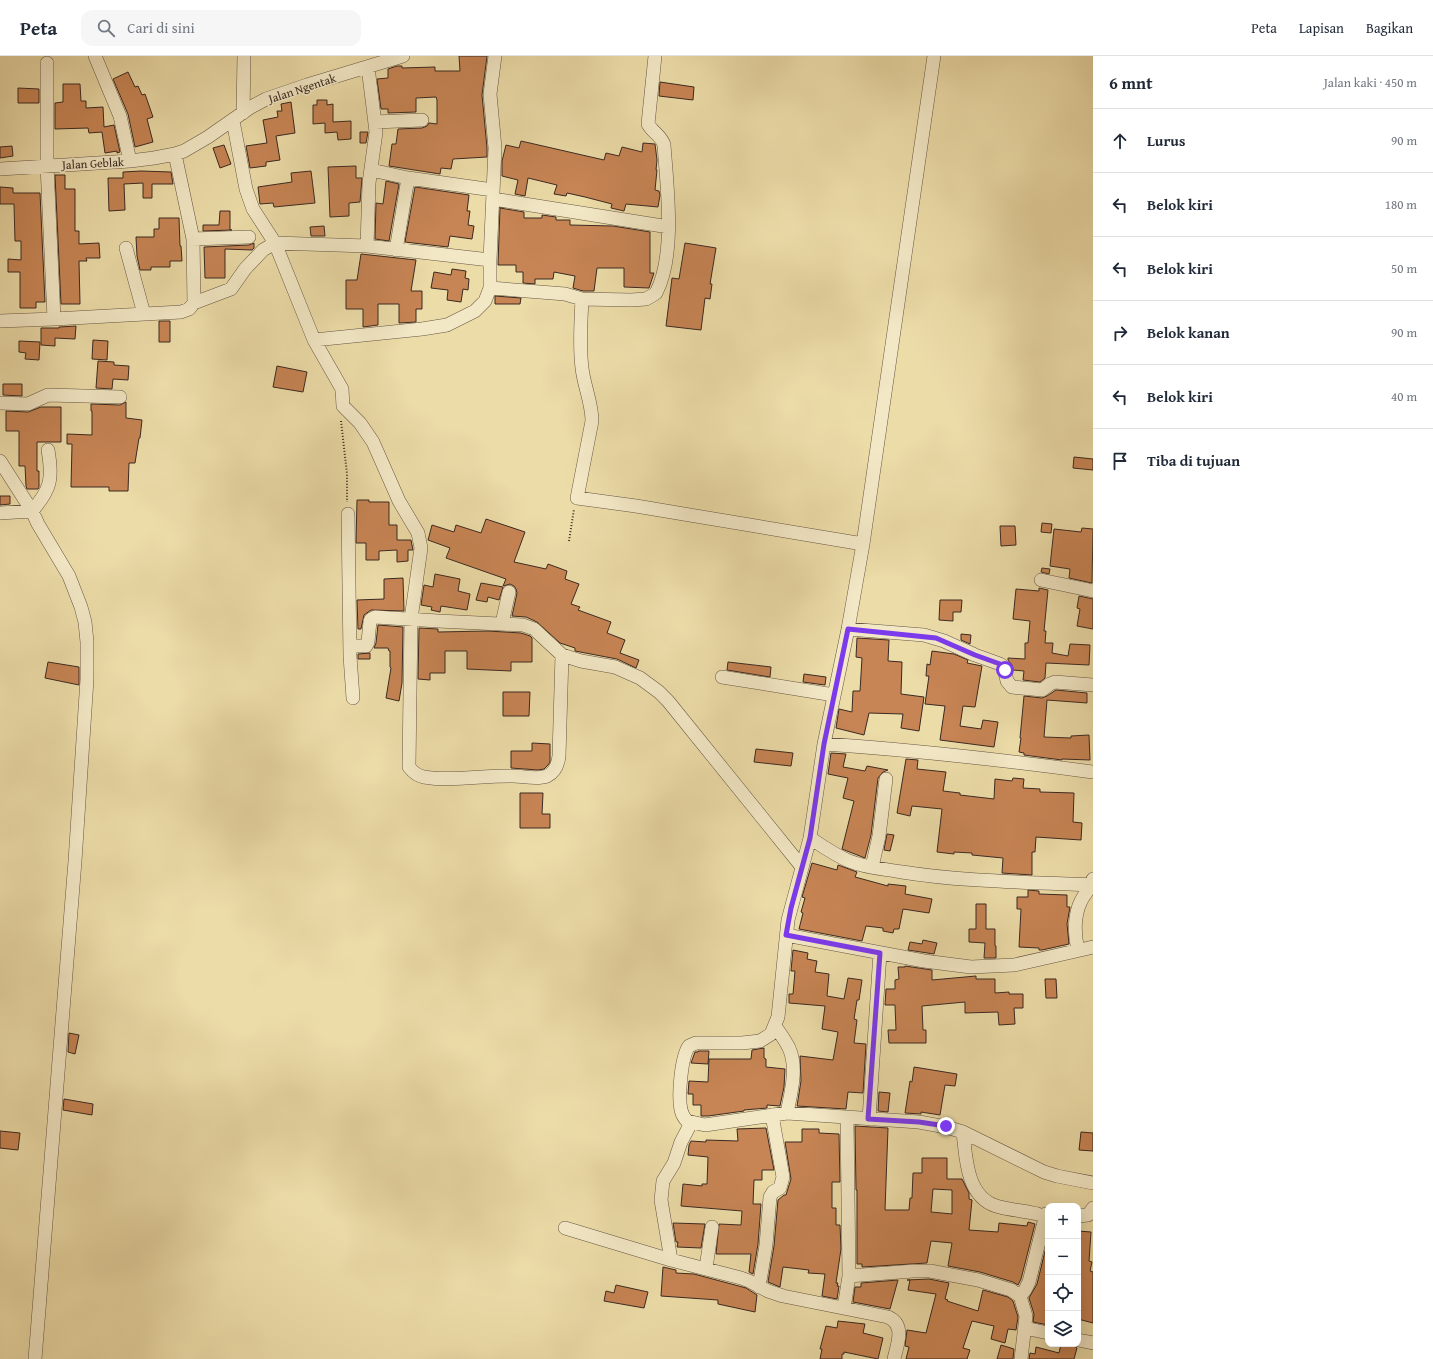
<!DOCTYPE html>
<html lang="id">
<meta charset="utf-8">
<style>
body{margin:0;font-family:"Gentium Book Plus",serif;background:#f6f6f7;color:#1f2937}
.controls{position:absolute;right:12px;bottom:12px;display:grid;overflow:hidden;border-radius:8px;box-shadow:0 4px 16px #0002}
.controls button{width:36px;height:36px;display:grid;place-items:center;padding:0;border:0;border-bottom:1px solid #e0e1e3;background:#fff;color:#1f2937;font:20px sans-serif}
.stop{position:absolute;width:12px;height:12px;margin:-9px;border:3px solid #7c3aed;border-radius:50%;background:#fff}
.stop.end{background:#7c3aed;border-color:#fff;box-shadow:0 1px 4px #0008}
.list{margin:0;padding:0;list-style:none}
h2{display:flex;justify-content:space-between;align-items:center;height:52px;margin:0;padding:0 16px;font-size:17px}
h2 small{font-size:13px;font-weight:400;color:#747a83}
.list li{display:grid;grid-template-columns:26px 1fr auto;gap:12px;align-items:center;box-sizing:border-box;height:64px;padding:0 16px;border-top:1px solid #e0e1e3}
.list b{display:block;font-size:15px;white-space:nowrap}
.list em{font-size:13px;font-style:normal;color:#747a83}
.icon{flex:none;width:22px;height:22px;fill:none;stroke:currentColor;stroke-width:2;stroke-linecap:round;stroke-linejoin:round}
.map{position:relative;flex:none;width:1093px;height:1303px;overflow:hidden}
header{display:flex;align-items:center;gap:24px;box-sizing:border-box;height:56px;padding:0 20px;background:#fff;border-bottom:1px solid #e0e1e3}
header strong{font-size:19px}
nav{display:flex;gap:22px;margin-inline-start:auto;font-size:14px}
.search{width:280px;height:36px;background:#f6f6f7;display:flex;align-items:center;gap:10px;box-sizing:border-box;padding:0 14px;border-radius:12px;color:#747a83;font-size:15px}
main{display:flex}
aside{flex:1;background:#fff}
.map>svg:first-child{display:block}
.building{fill:#c78454;stroke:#3a2921;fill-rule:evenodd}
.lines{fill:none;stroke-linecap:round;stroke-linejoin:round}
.minor-casing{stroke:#665643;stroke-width:14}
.path{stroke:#3a2921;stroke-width:2;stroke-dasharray:1 2;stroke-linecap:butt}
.minor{stroke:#f3e8c6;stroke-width:13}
.route{stroke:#7c3aed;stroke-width:5}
.labels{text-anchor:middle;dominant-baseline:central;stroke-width:3.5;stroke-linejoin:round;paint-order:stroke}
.street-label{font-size:12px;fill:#3a2921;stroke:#f3e8c6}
</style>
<header>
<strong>Peta</strong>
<div class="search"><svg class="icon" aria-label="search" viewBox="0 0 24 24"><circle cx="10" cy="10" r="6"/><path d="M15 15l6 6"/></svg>Cari di sini</div>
<nav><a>Peta</a><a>Lapisan</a><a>Bagikan</a></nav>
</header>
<main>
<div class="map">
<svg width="1093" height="1303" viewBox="0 0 1093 1303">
<rect width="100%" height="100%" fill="#ecdca8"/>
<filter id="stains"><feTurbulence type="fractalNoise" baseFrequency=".005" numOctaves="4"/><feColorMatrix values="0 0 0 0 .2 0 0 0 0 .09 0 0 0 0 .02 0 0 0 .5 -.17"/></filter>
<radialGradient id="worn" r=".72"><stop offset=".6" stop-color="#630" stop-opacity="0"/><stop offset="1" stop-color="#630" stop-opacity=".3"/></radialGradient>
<path class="building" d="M459,0H487L482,39L487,92V101L453,103L451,113L441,112L440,118L389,110L392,88H396L398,73L422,72L427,70L429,67L437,68V44L436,41L416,42V56L388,57V53H381L377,23L388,22V13L397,10H402V12L435,11V15H460Z
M128,16L135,31L138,30L142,39L145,38L153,61L147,63L153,86L135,91L128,58L113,23Z
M660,26L694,31L693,44L659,40Z
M63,28H80L81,45H86V52L103,51L104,71L114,69L120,96L117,97V95L105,97L102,76L89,77L88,72L55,73V47L63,46Z
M18,32L39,33V47H18Z
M317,44H327V49L333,48V66L351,65V83L338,84L337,76L325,77V67L313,68V49H317Z
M291,46L295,77L276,80L280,104L266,106V110L250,112L246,90L267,87L263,64L278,61L277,55H282L281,48Z
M360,76H368L366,87H360Z
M521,85L604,104L606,97L619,100L622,91L642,96L643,87L655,88L657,104L656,114H657L655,134L659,135L660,139L658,151L626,148L624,155L611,152L612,148L585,141L567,137L566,140L554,138L557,129L528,122L525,140L515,138L518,124L502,120V105L506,89L519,92Z
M224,89L231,108L220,112L213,92Z
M12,90L13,100L0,102V91Z
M356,110V122H362L360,146L349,147V160L330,161L328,111Z
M141,115L171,116L173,128H152V142H143V127L124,128L125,154L109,155L108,122H123V116Z
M311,115L315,147L274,151L273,147L260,148L258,131L292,126L291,117Z
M55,119H65V133H75V175H79V188L99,187L100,202H86L87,205H79L80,248H61Z
M386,125L399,128L389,185L375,183L376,147L383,148Z
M0,131L13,132V137H40L45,246H36V252H20V216H8V203L21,204V185H15L14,148H0Z
M415,131L469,139L467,155H470L468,169L474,170L472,183L450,180L448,191L405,186Z
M500,152L524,156V162H542V159L556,161V164H570V169L613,170L650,176V217H654L649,232L624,231V212H597L594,235H583L573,232L575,220L554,216L553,223H535V228L523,227V216H516V209H498Z
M220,155H230V174H232L203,175V169H219Z
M159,162H179L180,190H181L182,205H170V211H151V214H140L137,200L136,181H154V173H159Z
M324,170L325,180H311L310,171Z
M254,187V192L252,194L225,193V222H205L204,191L249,189Z
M685,187L716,192L710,228H712L710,243L705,242L701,274L666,270L672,222L679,223Z
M361,198L416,204L411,235H422V253H416V266L399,267V248H378V269L363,271V253H346V224H357Z
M452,213L466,215L465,222L469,223L468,234L463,233L461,246L447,244L448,234L431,232L434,216L451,219Z
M495,240L521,242L520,248H495Z
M159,265H170V286H159Z
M76,270L75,283L55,282V290L41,289V272H59V271Z
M93,284L108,285L107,304L92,303Z
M19,285L40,286L39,304L25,303L26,297L19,296Z
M98,305L114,306V309L129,310L128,324L113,323L112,333L96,332Z
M277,310L307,316L303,336L273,331Z
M3,328H22V340L3,339Z
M126,346V362L142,364L140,382H139L135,407H129L128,435H109V431H71L72,388H67V378L92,379V355H91V348L120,349Z
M41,351H61V386H37V415H39V431L38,433H27L26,430L25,410H19V375H6V355L28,356Z
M1074,401L1093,403V414L1073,412Z
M0,440H10V448L0,449Z
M357,444H369V446H389V469H397V484H411L413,494H408V505L397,506V494L379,495V504H366V487H356Z
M486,463L525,476L514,506L546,513L548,508L567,515L565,523L579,528L571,548L580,551L578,554L611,566L607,577L625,584L620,597L639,604L636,612L617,603L575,595V592L560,587L537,566L526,561L512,560L517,537L516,533L514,530L510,528L503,530L506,523L446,502L450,492L428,484L432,469L454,476L456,469L481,477Z
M1042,467L1052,468L1051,477L1041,476Z
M1000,470H1015L1016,489L1001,490Z
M1082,472L1093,473L1092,527L1069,522L1070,513L1050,510L1054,473L1081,476Z
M1042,512L1050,513L1049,518L1041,516Z
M435,518L460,523L458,535L470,538L467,554L441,550L440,556L431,554L432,551L421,549L424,529L433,531Z
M403,522L404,555L371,554L364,559L361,573H358L357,544L384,543V523Z
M481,527L503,531L499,544L488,541L487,546L476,544Z
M1039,532L1048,534L1044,575H1046L1045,587H1053L1052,597L1068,600L1070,588L1090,589L1089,609L1046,607L1045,622L1040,626L1023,624L1024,615L1013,614L1012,609L1008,604V602L1025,603V587H1028L1030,565L1013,563L1016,533L1039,535Z
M1079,540L1093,543V573L1077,570L1080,553L1077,552Z
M940,544H962L961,556H953V565L939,564Z
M378,569L403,571L402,627L399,645L386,642L391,612L390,611V595H389L388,592H374L376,587Z
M419,572L438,573V576L488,575L521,577L530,580L532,582V606H511V615L467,613V595H445V617H430V624L418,623Z
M961,578L971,579L970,588L961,584Z
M857,582L889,584L888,605L902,606L901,638L924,641L919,675L901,672L903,658L869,657L864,679L836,672L839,653L852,656L853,635H860L862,602L856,601Z
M932,595L954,598L968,604L967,607L982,610L975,651L963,650L960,670L981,673L983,664L998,666L994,691L940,684L945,650L925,648L929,620H926L927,608L930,609Z
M370,597V603H358V598Z
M48,606L79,611V629L45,622Z
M728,606L771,611L770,621L727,614Z
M804,618L826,621L825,629L803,626Z
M1056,634L1087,637V647L1047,644L1044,681L1071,682V680L1089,679L1090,704L1062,703V704L1024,699V697L1019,696L1021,682H1020L1024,640L1042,642L1047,640Z
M503,636H530L529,660H503Z
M532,687L550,688V706L548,709L544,713L538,714L511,712V695H532Z
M756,693L793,697L791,710L754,706Z
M831,697L846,698L843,711L865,715L867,710L888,714L883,716L878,722L871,779L865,802L842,793L854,745L843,742L848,722L828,718Z
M906,703L918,704L917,713L946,716L943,735L960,737V739L994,743L995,723L1012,725L1013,722L1024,723L1023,732L1040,733V736L1074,737L1073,766L1082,767L1081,784L1036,781L1035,796H1032V819L1002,817L1003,802L972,799V797L954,796V798L937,796L942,753L912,750L910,760L897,757Z
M520,737H543L542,758H550V772H520Z
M887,778L894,779L890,795L884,794Z
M812,807L837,814L838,809L857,816L855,821L888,830V828L906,830L905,838L932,843L929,857L903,853L899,873H894L893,877L883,875V872L866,870L862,885L799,873L803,857L801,856L805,842L802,841Z
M1028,834L1039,835V838L1067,839V851H1070L1067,868L1069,888L1042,894H1039V892L1019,891L1021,853H1017V841H1028Z
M976,848H986V873H995V890H996V902H984L985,887L969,886V873H976Z
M923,884L937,887L934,898L908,894L910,886L922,888Z
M793,894L808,897L807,903L817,905L815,916L829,918L827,940L844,943L848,922L862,924L859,944H857L854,963L857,964L854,987L866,988L863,1037L848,1036L846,1053L797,1050L801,1025L800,1000L833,1004L838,976L822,973L825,950L789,947V938H793L795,915H791Z
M905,910L932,914V924L976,920V923H995V937L1009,936V938H1023V952H1014L1015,968L999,969L998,956L965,957V946L922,950L923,974H926V987H889L888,974H896L895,949H885L886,933H895V924L899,923L898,911H905Z
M1045,923H1056L1057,942H1046Z
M69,977L79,979L75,998L68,996Z
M764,992V1002L766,1003V1011L785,1013L784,1031L780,1050L767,1049V1052L744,1054V1055L708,1060H701V1049H693V1038H688L689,1025L708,1026L709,1003H751L752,994Z
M698,995H709L708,1008L691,1007L695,996H698Z
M914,1011L957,1018L955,1030L945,1029L940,1059L921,1056V1058L905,1057L910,1025L912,1026Z
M879,1036L890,1037L888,1056L878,1055Z
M64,1043L93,1048L92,1059L63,1054Z
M855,1070L888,1072L885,1154H909L910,1142H912L913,1117H922V1102H947V1123H962L969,1137V1143L972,1144L969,1174L998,1176L999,1167L1027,1170L1028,1166L1035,1168L1021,1223L1018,1229L1013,1226L980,1216L948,1210L952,1187L931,1185L927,1207L862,1211V1208H857V1134H856ZM933,1133L952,1134V1158L931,1156Z
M766,1072L774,1114H762V1124H754L753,1148H761L758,1188L753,1218L749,1216L751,1198H716L719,1168L741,1169L742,1155L681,1150L683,1128L702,1130V1128H707L708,1101L688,1099L689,1089L691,1085L706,1086V1084L738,1085L737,1073Z
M802,1073H819V1077L839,1078L840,1126H832V1152H836V1169H840L841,1193L836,1227H838L837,1230H839L837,1243L822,1240L825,1218L808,1217L809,1214L783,1211L780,1231L768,1226L774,1190L778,1144L784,1139H786L791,1123L785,1086H802Z
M0,1075L20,1077L18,1094L0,1092Z
M1081,1076L1093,1077V1095L1079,1094Z
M673,1167L705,1168L701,1192L677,1191L678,1186H676Z
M1078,1175L1091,1176L1089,1205L1092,1206L1090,1215L1093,1216V1267L1078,1263Z
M1048,1183V1269L1033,1266L1034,1258L1029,1242L1037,1228Z
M663,1211L676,1214V1217L694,1218L746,1232L757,1239L755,1256L718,1248V1244L661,1240Z
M929,1223L949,1227L945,1243L948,1244L947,1245L978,1255L983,1234L1008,1241L1013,1245L1018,1261L1016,1274L1008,1273L1005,1287L991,1283L994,1270L972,1265L963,1292L970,1294L967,1303H906L909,1291L905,1290L907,1274L926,1277L936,1238L908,1234L910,1224H907Z
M898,1224L890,1253L853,1246L855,1231H861V1227Z
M616,1229L648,1236L644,1252L604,1245L606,1235L614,1237Z
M838,1265L865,1268L863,1277L883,1282L878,1303L844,1296V1298H842V1303H820L822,1293H820L826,1270L837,1272Z
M1061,1288H1071L1077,1292L1074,1303H1029L1030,1297L1035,1298L1036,1291L1059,1297Z
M1001,1289L1014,1293L1013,1303H997Z"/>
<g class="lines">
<defs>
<path id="minor" d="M95,0L120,60L130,105
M934,0L863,488L848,573L824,688L810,782L788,864L778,961L771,978L760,985L742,987H696L689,990C681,1001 678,1040 681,1054C682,1058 684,1062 687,1065L705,1069L787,1057L919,1066L946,1071L963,1076L1044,1116L1057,1120L1093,1127
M47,7V109L54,263
M243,57L244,0
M233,65L246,133L253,153L275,187L314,284L342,333L343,350L360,367L373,386L399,445L418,477L421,492L411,563L409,711C413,716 417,720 424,721C453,726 484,719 513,720C524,720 537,724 547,720C555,716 558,709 559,700L562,599
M375,66L422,64
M175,98L193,183L194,247
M0,113L130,105L154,102L175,98L184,95L208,81L251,51L266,43L307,29L403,0
M371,114L408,122L493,134
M493,143L669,171
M193,183L249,181
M367,190L369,127L376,76L368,11
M126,192L144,258
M396,194L408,122
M490,204V232L565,238L582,243L631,244L646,243L653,239L656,237C676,199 667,131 664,89C662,80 652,76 648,68L655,0
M582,243C581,266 579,289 582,312C584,330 592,347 592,365L577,442L636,450L863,488
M0,265L54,263L181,256L189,253L194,247L231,233L245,213L263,194L275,187L367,190L490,204L495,92L490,38L495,0
M314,284L422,273L447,269L475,255L485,245L490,232
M0,347L28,348L48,339L120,341
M0,405L32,455L38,468L69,520L81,551L85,566L87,586V623L75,805L35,1303
M0,457L32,455C51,433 53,423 48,394
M348,458L350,600L353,642
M1041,524L1093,535
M502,567L509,536
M848,573L924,579L944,585L975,599L1000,608L1004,611L1007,625L1012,631L1042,634L1050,628L1055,626L1093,629
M350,590H366L368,586L370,565L371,563L375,561L438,565L523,569L534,573L562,599L581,605L615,611L640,622L659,636L668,645L802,811
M722,621L834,639
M824,688C914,694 1003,704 1093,716
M810,782C822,790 835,799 849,805C866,812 885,813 902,816C965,826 1029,826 1093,829
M872,811L879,780L886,723
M786,879L924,905L971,911L1014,909L1093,891
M1078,894C1074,878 1074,859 1081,845C1085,836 1092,832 1093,823
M775,970C780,977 785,984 789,992C798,1012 791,1036 787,1057
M869,1063L880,897
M963,1076C966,1101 966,1140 996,1150C1010,1154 1024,1155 1038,1158
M1078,1160L1088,1159L1093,1152
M565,1172L671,1204L741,1222L749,1225L768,1235L783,1240L888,1261C906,1269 897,1289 894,1303
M671,1204L661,1144L663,1125L674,1107L681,1086L691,1067
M706,1212L712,1171
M849,1220L913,1215H930L978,1224L1011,1234L1020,1240L1026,1260L1021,1303
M759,1231L766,1189L770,1141L773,1136L780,1132L783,1121L772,1059
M1020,1240L1025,1234L1029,1226L1046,1158H1048
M844,1252L849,1220L847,1062
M1025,1272L1048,1277
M1078,1284L1093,1287"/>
</defs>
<use href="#minor" class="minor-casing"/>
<path class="path" d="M341,365L347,418V446
M569,485L574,453"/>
<use href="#minor" class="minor"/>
</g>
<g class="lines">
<path class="route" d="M946,1070L919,1066L868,1063L880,897L786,879L791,852L810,782L824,688L848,573L936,582L975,599L1000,608L1004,611L1005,614"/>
</g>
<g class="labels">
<g class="street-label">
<text transform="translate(302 32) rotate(-18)">Jalan Ngentak</text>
<text transform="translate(93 107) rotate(-3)">Jalan Geblak</text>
</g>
</g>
<rect width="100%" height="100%" filter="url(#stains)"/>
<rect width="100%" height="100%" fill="url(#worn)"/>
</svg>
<div class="controls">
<button>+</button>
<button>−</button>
<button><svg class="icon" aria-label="locate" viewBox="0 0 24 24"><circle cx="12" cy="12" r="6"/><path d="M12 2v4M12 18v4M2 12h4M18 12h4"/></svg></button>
<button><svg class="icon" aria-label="layers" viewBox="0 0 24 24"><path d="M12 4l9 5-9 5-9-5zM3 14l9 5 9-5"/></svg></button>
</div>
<div class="stop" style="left:1005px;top:614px"></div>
<div class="stop end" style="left:946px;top:1070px"></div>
</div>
<aside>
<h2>6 mnt<small>Jalan kaki · 450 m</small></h2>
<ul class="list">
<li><svg class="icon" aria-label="ahead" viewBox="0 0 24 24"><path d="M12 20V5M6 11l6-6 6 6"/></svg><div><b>Lurus</b></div><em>90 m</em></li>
<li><svg class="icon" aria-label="left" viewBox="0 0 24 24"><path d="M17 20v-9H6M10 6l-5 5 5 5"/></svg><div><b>Belok kiri</b></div><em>180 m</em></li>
<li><svg class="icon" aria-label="left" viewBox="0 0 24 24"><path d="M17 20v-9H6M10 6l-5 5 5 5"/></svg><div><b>Belok kiri</b></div><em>50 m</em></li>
<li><svg class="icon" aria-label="right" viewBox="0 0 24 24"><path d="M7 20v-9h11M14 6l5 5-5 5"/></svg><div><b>Belok kanan</b></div><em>90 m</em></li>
<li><svg class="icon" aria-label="left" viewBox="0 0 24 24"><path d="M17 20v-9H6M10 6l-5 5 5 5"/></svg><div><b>Belok kiri</b></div><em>40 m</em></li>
<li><svg class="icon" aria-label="arrive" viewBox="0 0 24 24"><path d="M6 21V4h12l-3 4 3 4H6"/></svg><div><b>Tiba di tujuan</b></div></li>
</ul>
</aside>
</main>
